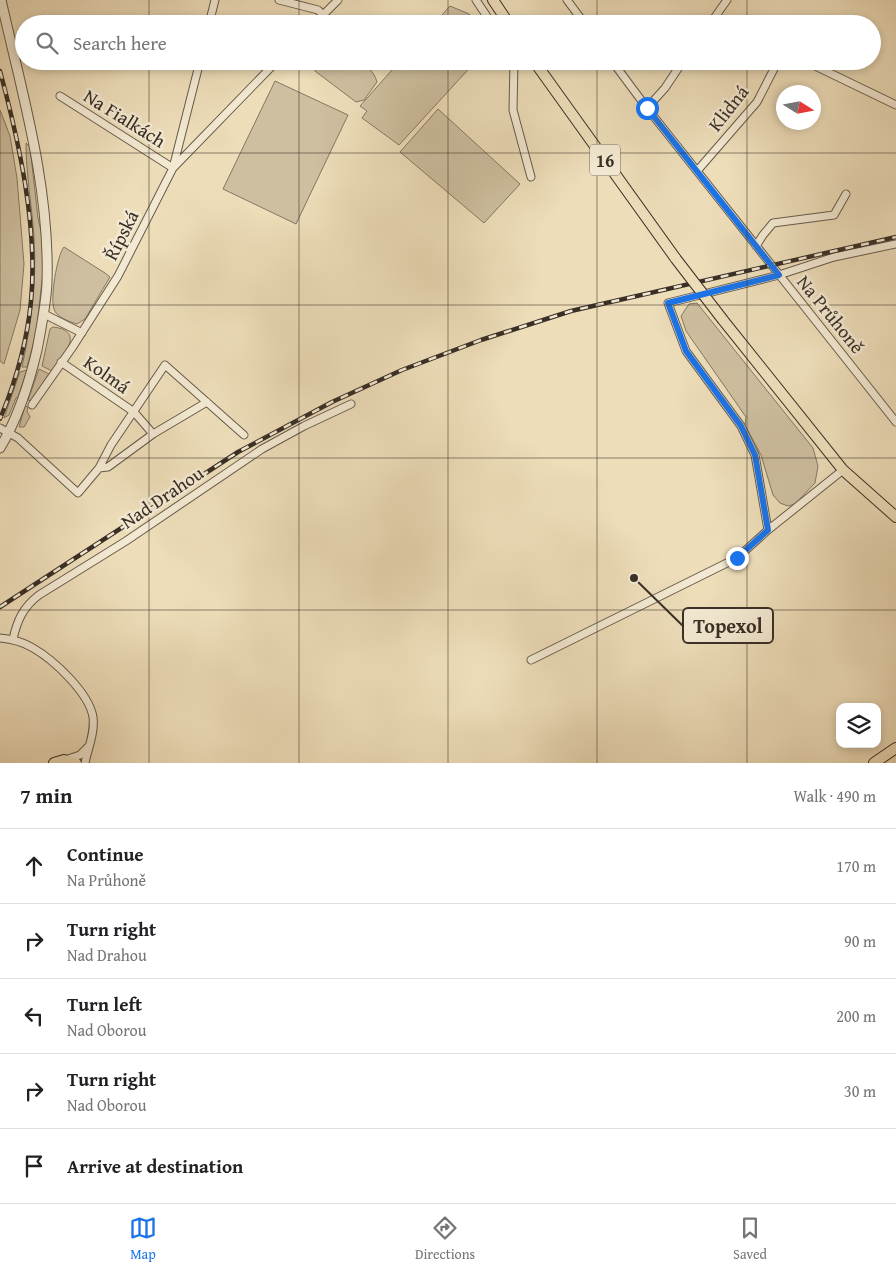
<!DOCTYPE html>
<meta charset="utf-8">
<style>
body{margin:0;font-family:"Gentium Book Plus",serif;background:#f6f6f6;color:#202124}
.controls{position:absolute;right:15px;bottom:15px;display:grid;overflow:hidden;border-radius:10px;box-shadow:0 2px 8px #0003}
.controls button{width:45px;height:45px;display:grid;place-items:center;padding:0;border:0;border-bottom:1px solid #e0e0e0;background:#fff;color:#202124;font:25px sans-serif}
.compass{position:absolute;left:776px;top:85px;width:45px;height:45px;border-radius:50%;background:#fff;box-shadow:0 2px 8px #0003;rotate:101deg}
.stop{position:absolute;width:15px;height:15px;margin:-11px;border:4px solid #1a73e8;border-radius:50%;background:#fff}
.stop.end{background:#1a73e8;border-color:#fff;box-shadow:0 1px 5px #0008}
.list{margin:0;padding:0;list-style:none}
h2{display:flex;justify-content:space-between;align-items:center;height:65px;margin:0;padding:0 20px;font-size:21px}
h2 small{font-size:16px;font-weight:400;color:#757577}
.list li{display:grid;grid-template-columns:32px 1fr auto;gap:15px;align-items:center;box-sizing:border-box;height:75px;padding:0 20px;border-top:1px solid #e0e0e0}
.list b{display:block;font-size:19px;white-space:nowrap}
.list p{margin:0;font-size:16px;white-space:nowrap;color:#757577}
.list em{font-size:16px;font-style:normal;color:#757577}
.icon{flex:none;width:28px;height:28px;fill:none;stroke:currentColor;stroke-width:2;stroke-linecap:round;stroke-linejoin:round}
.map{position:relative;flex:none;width:896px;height:763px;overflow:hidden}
.search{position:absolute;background:#fff;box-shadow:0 2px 8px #0003;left:15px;right:15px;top:15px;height:55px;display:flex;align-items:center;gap:12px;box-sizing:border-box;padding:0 18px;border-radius:28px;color:#757577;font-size:19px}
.sheet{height:440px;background:#fff}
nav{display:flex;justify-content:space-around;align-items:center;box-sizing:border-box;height:70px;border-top:1px solid #e0e0e0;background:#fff;font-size:14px;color:#757577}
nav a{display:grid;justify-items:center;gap:2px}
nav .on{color:#1a73e8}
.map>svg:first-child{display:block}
.green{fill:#cebfa0;stroke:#847763}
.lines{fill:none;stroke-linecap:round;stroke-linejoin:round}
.minor-casing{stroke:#665a4b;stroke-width:9}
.tertiary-casing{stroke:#665a4b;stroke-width:11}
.primary-casing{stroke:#392f26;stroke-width:12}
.minor{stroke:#f3e9d2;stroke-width:7}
.tertiary{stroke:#f3e9d2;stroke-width:9}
.primary{stroke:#edddb9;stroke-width:10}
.rail-casing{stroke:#392f26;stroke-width:4.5}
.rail{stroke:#f3e9d2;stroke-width:2.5;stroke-dasharray:8;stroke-linecap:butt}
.primary-bridge-casing{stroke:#392f26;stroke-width:12;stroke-linecap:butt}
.primary-bridge{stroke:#edddb9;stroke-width:10}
.route{stroke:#1a73e8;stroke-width:6}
.grid{fill:none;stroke:#392f26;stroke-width:1;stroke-opacity:0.55}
.labels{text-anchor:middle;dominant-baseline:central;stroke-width:5;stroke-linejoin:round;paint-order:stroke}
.shield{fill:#f3e9d2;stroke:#71675a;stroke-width:1}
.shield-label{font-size:18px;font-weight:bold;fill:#392f26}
.street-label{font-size:19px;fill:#392f26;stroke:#f3e9d2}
.leader{fill:none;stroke:#392f26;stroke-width:2}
.callout-dot{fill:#392f26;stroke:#f3e9d2;stroke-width:2}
.callout{fill:#f3e9d2;stroke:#392f26;stroke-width:2}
.callout-label{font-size:20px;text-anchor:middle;font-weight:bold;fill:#392f26}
</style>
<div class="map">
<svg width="896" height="763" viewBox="0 0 896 763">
<rect width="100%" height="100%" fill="#edddb9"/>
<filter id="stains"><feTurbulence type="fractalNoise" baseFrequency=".004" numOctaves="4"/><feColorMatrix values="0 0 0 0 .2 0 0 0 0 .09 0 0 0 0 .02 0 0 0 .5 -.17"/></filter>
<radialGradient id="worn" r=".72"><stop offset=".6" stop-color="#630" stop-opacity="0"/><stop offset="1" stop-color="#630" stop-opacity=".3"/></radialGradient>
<path class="green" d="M450,6L469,14L477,24H434Z
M312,61C333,61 370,55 377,82L364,100L356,102L315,71L312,65Z
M400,61H476L399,145L362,118L367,111L360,106Z
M275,81L348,115L296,224L223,189Z
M438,109L520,184L484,223L400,152Z
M0,110L10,136L17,178L24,264L20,310L4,364L0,361Z
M26,143L30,147L38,218L43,240V272L36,334L27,367H22C31,325 37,282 34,238C32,206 26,175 26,143Z
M64,247L105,273L110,277L85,319L77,324C70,322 56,317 54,309C50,299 57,255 64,247Z
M697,303L813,448L818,466L815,483L795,504L788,506L780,503L773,495L761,455L745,425L746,417L686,331L681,316L689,304Z
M53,327C87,331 62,356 52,371L42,366L50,329Z
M39,369L49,374L31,401L28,400Z
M27,370L18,397L16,398L9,415L4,418L20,372Z
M25,406L28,407L27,411L30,417L24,427H19Z"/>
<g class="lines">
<defs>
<path id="minor" d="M279,0L318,10L323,15
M476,0L492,24
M567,0L585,24
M209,24L215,0
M314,24L338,0
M710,24L727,0
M514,61L513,110L531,177
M612,61L647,108L896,422
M805,61L896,105
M60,96L173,168L277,61
M647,108L665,88L683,61
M697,171L757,102L778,61
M756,246L763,235L773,223L834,215L846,194
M44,314L82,333
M61,362L134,412L153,434
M32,405L72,348L118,276L173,168L200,61
M0,428L18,438L78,493L99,468L111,445L165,365L244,435
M99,468L108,467L153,434L207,402
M768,530L843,470
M0,638C12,639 23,642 33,648C54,660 89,693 93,717C95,733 88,748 85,763
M13,639C17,621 23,607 39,595L126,541L262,449L304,426L351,404
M531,660L737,558L768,530L755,455L741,426L686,351L668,303L779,275L834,257L896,244
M68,759L80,755L88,747"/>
<path id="tertiary" d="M0,448C18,418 29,384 37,350C41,328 46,305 47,283C50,186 22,93 1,0"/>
<path id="primary" d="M493,0L509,24
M534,61L676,259
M723,320L843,470L896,517
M54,763L64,760L76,763
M874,763L896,748"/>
</defs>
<use href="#minor" class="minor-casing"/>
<use href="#tertiary" class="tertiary-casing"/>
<use href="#primary" class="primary-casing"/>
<use href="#minor" class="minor"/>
<use href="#tertiary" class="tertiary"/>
<use href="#primary" class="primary"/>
<defs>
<path id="rail" d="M0,71C19,142 38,227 31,301C27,342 16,381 0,419
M0,607L238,452L332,402L402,370L481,340L571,311L896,237"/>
</defs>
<use href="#rail" class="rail-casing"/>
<use href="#rail" class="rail"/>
<defs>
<path id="primary-bridge" d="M676,259L723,320"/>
</defs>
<use href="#primary-bridge" class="primary-bridge-casing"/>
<use href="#primary-bridge" class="primary-bridge"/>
</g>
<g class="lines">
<path class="route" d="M647,108L779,275L668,303L686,351L741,426L755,455L768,530L737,558"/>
</g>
<path class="grid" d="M149,0V24M299,0V24M448,0V24M597,0V24M747,0V24M149,61V763M299,61V763M448,61V763M597,61V763M747,61V763M0,153H896M0,305H896M0,458H896M0,610H896"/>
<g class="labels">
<rect class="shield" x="590" y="144.5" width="30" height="31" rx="4"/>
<g class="shield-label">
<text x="605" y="160">16</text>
</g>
<g class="street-label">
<text transform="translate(728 108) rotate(-52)">Klidná</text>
<text transform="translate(125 118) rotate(32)">Na Fialkách</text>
<text transform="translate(121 235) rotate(-63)">Řípská</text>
<text transform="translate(831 314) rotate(51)">Na Průhoně</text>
<text transform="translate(107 374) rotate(35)">Kolmá</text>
<text transform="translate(162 497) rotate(-34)">Nad Drahou</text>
</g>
</g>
<path class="leader" d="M634 578L683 626"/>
<circle class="callout-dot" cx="634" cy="578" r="5"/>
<rect class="callout" x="683" y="608" width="90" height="35" rx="5"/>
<g class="callout-label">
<text x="728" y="633">Topexol</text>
</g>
<rect width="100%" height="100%" filter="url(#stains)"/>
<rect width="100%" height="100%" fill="url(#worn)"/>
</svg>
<div class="controls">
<button><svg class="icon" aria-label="layers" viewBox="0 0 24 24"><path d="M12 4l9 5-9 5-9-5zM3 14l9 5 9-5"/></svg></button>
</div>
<svg class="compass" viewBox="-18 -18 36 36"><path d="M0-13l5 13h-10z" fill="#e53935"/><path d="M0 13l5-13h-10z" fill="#757577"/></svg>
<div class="stop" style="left:647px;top:108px"></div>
<div class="stop end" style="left:737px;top:558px"></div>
<div class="search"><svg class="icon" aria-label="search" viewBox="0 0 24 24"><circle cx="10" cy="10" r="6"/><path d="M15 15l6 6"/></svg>Search here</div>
</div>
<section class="sheet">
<h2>7 min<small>Walk · 490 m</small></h2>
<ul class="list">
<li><svg class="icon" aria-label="ahead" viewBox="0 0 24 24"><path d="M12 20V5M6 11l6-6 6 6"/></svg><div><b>Continue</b><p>Na Průhoně</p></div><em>170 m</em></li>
<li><svg class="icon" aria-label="right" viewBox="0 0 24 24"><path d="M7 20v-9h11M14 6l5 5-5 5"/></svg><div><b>Turn right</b><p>Nad Drahou</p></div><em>90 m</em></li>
<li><svg class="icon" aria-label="left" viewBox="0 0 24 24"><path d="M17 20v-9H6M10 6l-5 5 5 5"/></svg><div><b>Turn left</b><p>Nad Oborou</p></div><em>200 m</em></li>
<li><svg class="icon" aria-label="right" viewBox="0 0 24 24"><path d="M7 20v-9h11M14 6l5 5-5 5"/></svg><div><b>Turn right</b><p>Nad Oborou</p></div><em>30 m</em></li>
<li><svg class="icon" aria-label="arrive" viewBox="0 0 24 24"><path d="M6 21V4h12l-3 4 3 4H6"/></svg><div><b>Arrive at destination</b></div></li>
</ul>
</section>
<nav>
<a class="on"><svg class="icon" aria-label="map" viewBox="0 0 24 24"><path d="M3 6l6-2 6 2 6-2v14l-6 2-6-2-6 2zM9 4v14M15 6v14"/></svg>Map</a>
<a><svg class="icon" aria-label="directions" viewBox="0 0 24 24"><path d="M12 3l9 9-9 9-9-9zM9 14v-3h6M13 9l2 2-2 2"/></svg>Directions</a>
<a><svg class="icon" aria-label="saved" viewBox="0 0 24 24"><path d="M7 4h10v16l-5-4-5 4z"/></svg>Saved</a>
</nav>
